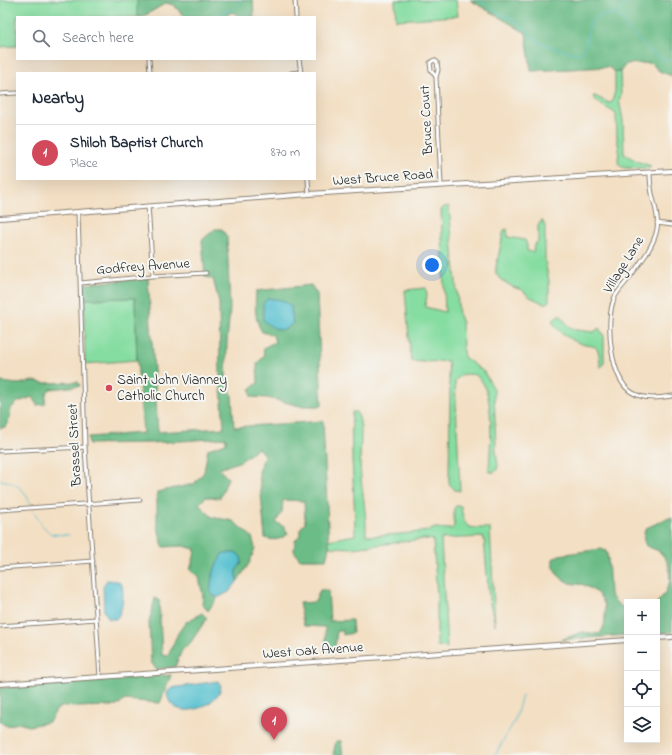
<!DOCTYPE html>
<meta charset="utf-8">
<style>
body{margin:0;font-family:"Indie Flower",sans-serif;background:#f2f2f3;color:#1f2937}
.controls{position:absolute;right:12px;bottom:12px;display:grid;overflow:hidden;border-radius:0px;box-shadow:0 4px 16px #0002}
.controls button{width:36px;height:36px;display:grid;place-items:center;padding:0;border:0;border-bottom:1px solid #e0e1e3;background:#fff;color:#1f2937;font:20px sans-serif}
.you{position:absolute;left:432px;top:265px;width:14px;height:14px;margin:-10px;border:3px solid #fff;border-radius:50%;background:#1a73e8;box-shadow:0 0 0 6px #1a73e833}
.badge{display:grid;place-items:center;width:26px;height:26px;border-radius:50%;background:#d1495b;color:#fff;font-size:13px;font-weight:700}
.pin{position:absolute;translate:-50% -33px;filter:drop-shadow(0 1px 2px #0008)}
.pin::after{content:'';position:absolute;top:21px;width:14px;height:12px;background:inherit;clip-path:polygon(0 0,100% 0,50% 100%)}
.list{margin:0;padding:0;list-style:none}
h2{display:flex;justify-content:space-between;align-items:center;height:52px;margin:0;padding:0 16px;font-size:17px}
h2 small{font-size:13px;font-weight:400;color:#747a83}
.list li{display:grid;grid-template-columns:26px 1fr auto;gap:12px;align-items:center;box-sizing:border-box;height:56px;padding:0 16px;border-top:1px solid #e0e1e3}
.list b{display:block;font-size:15px;white-space:nowrap}
.list p{margin:0;font-size:13px;white-space:nowrap;color:#747a83}
.list em{font-size:13px;font-style:normal;color:#747a83}
.icon{flex:none;width:22px;height:22px;fill:none;stroke:currentColor;stroke-width:2;stroke-linecap:round;stroke-linejoin:round}
.map{position:relative;flex:none;width:672px;height:755px;overflow:hidden}
.search{position:absolute;background:#fff;box-shadow:0 4px 16px #0002;left:16px;top:16px;width:300px;height:44px;display:flex;align-items:center;gap:10px;box-sizing:border-box;padding:0 14px;border-radius:0px;color:#747a83;font-size:15px}
.panel{position:absolute;background:#fff;box-shadow:0 4px 16px #0002;left:16px;top:72px;width:300px;height:108px;border-radius:0px}
.map>svg:first-child{display:block}
.green{fill:#86dda1;stroke:#517c5e}
.forest{fill:#6cbc87;stroke:#446c52}
.water{fill:#55c0cf;stroke:#386e76}
.lines{fill:none;stroke-linecap:round;stroke-linejoin:round}
.stream{stroke:#55c0cf;stroke-width:1}
.minor-casing{stroke:#887e70;stroke-width:5}
.tertiary-casing{stroke:#887e70;stroke-width:6}
.minor{stroke:#fff;stroke-width:3}
.tertiary{stroke:#fff;stroke-width:4}
.poi-dot{fill:#d1495b;stroke:#f6f6f2;stroke-width:1.5}
.labels{text-anchor:middle;dominant-baseline:central;stroke-width:4;stroke-linejoin:round;paint-order:stroke}
.street-label{font-size:14px;fill:#1c1c1c;stroke:#f6f6f2}
.poi-label{font-size:14px;fill:#1c1c1c;stroke:#f6f6f2;text-anchor:start}
</style>
<div class="map">
<svg width="672" height="755" viewBox="0 0 672 755">
<rect width="100%" height="100%" fill="#f6f6f2"/>
<filter id="ink" filterUnits="userSpaceOnUse"><feTurbulence type="fractalNoise" baseFrequency=".025" numOctaves="2"/><feDisplacementMap in="SourceGraphic" scale="8" xChannelSelector="R" yChannelSelector="G"/><feConvolveMatrix kernelMatrix="1 2 1 2 8 2 1 2 1" color-interpolation-filters="sRGB"/></filter>
<filter id="wash" filterUnits="userSpaceOnUse"><feTurbulence type="fractalNoise" baseFrequency=".012" numOctaves="4" result="noise"/><feDisplacementMap in="SourceGraphic" scale="16" xChannelSelector="R" yChannelSelector="G"/><feGaussianBlur stdDeviation="0.9" result="paint"/><feColorMatrix in="noise" values="0 0 0 0 0 0 0 0 0 0 0 0 0 0 0 0 0 1.4 0 .05"/><feComposite in="paint" operator="in"/></filter>
<g filter="url(#wash)">
<rect width="100%" height="100%" fill="#f3dfc3"/>
<path class="green" d="M0,0H221L223,10L181,13L174,5L166,3L142,17H17V46L0,47Z
M395,0H456L458,16L396,20Z
M615,72H620L621,95L619,100L623,120L624,154L639,162L651,166L650,168H625L620,166L618,162L619,149L617,138L616,114C608,107 598,106 593,96H595L609,103L612,102L615,91Z
M449,206L459,315L462,323L463,351L464,357L484,372L494,389L496,452L498,465L497,470L494,472H490L489,470C490,448 496,392 478,377C474,373 466,374 461,375L455,381L460,491L455,490L449,484L450,394L448,361L423,362L411,361L405,290L426,288L427,295L425,307L445,312L441,210L444,207Z
M542,220L545,226V261L549,281V301L545,304L530,297L522,290L513,287L501,280L496,274V267L504,230L507,229L508,237L525,240L527,245V251L533,252L534,245L538,241V226Z
M135,298L137,360L85,364L84,299Z
M560,315L570,328L577,330L594,332L599,328L604,336V363L600,368C600,363 600,354 597,349C594,345 590,346 585,345C572,341 559,334 552,321Z
M352,412H356C364,421 360,448 360,460C360,485 367,510 366,535L372,536L400,534L428,531L435,528L451,529L454,526V508L456,506H461C464,530 468,528 490,528L495,625L489,599L484,537L441,539L447,648L437,646V597L433,540L425,539L353,548L329,547L328,540L355,535C355,494 350,453 352,412Z"/>
<path class="forest" d="M137,0H253L254,16L253,17H242L232,12L223,17H185L174,5L166,3L142,17H137Z
M470,0H672V76L659,71L651,63L626,64L620,72H615L608,67L531,71L526,33Z
M215,229H222L227,237L230,309L227,341L226,375L232,396L234,427L323,421L329,547L326,559H300L294,551L295,541L300,535V529L305,523L304,501L283,500L282,512L276,522L284,527L288,534C280,540 274,541 265,538L259,472L264,455L258,448L241,461L219,469L228,478L220,498L206,497L199,504L212,517L233,521L252,537L255,548L250,562L237,582L236,571L242,562L211,593L217,598L208,611L202,604L203,596L199,577L190,570L194,557L195,549L183,546L163,547L157,523V492L194,484L204,472L208,449L226,443V438L151,443L89,444L88,437L143,433L137,360L135,298L84,299L83,284L148,278L158,432L224,428L220,375L219,302L213,279L205,277L202,240Z
M311,285L317,294L322,406H300L268,398L251,397L250,389L258,383L257,364L264,356L263,348L275,342L273,335L262,332C254,318 255,306 256,291Z
M34,381L44,383L78,382L80,386L50,389L46,394L45,404L37,405L32,397L18,402L11,408L10,418L5,427L0,428V382L18,384Z
M669,518H672V632L657,633V603L665,593L670,581L669,567L666,559L659,551L646,546C643,540 643,534 646,528Z
M601,549L606,551L608,558L610,594C614,601 620,607 627,609V635L561,640L582,632L599,634C604,629 605,623 605,616C607,600 598,592 584,585C582,584 578,584 575,584C562,582 552,572 553,559L559,555Z
M320,590H328L330,621L352,620L353,633L343,635V631H337L335,648L331,652L326,650L325,627L304,626L299,603L315,602Z
M155,598L159,600L162,655L168,656L178,633L186,622L202,613L207,618L191,642L182,650L175,667L156,669L151,662L149,622Z
M171,675L160,703L125,700L117,706L76,707L63,706L57,709L49,722L29,726L18,723L7,726L0,722V688Z
M336,741H341L343,755H333Z"/>
<path class="water" d="M268,298L282,300L291,306L293,323C283,335 273,329 263,320V304Z
M223,553H237L241,557L242,562L236,571L237,582L229,592L217,598L211,593C209,581 216,563 223,553Z
M107,580L118,581L122,585C124,595 123,612 116,619H109L104,611L103,586Z
M218,681L221,687C217,709 170,723 167,693L171,688Z"/>
<g class="lines">
<path class="stream" d="M478,0C487,6 496,12 505,16C507,17 509,17 511,18C521,24 529,35 539,42C545,45 574,55 580,53C596,46 573,13 616,14
M617,14L628,0
M617,15L626,24L629,31L650,51L665,60L672,61
M213,17L232,9L241,0
M0,480C17,482 26,490 31,506
M33,510L42,525L51,534L69,535
M495,755L515,720L522,695"/>
</g>
</g>
<g filter="url(#ink)">
<g class="lines">
<defs>
<path id="minor" d="M295,0L296,17
M149,59L150,73
M299,59L301,73
M291,73L301,72
M436,77L431,70L430,63L434,60L437,62L438,70L436,77L441,185
M0,94L17,93
M650,172C650,177 650,182 651,187C652,200 660,216 657,229C654,247 637,267 626,282C622,287 616,293 614,299C605,321 610,381 633,393C645,400 659,398 672,396
M308,179L309,194
M148,206L153,276
M78,212L85,447L100,677
M657,223L672,225
M81,283L153,276L206,273
M0,451L85,447
M0,510L140,500
M0,568L93,561
M0,626L96,619"/>
<path id="tertiary" d="M0,218L309,194L672,171
M657,638L672,637
M0,684L627,640"/>
</defs>
<use href="#minor" class="minor-casing"/>
<use href="#tertiary" class="tertiary-casing"/>
<use href="#minor" class="minor"/>
<use href="#tertiary" class="tertiary"/>
</g>
</g>
<circle class="poi-dot" cx="109" cy="388" r="4"/>
<g class="labels">
<g class="street-label">
<text transform="translate(427 120) rotate(-93)">Bruce Court</text>
<text transform="translate(383 178) rotate(-4)">West Bruce Road</text>
<text transform="translate(624 265) rotate(-58)">Village Lane</text>
<text transform="translate(143 267) rotate(-4)">Godfrey Avenue</text>
<text transform="translate(75 445) rotate(-93)">Brassel Street</text>
<text transform="translate(313 651) rotate(-4)">West Oak Avenue</text>
</g>
<g class="poi-label">
<text x="117" y="380">Saint John Vianney<tspan x="117" dy="16">Catholic Church</tspan></text>
</g>
</g>
</svg>
<div class="controls">
<button>+</button>
<button>−</button>
<button><svg class="icon" aria-label="locate" viewBox="0 0 24 24"><circle cx="12" cy="12" r="6"/><path d="M12 2v4M12 18v4M2 12h4M18 12h4"/></svg></button>
<button><svg class="icon" aria-label="layers" viewBox="0 0 24 24"><path d="M12 4l9 5-9 5-9-5zM3 14l9 5 9-5"/></svg></button>
</div>
<div class="you"></div>
<div class="pin badge" style="left:274px;top:740px">1</div>
<div class="search"><svg class="icon" aria-label="search" viewBox="0 0 24 24"><circle cx="10" cy="10" r="6"/><path d="M15 15l6 6"/></svg>Search here</div>
<section class="panel">
<h2>Nearby<small></small></h2>
<ul class="list">
<li><span class="badge">1</span><div><b>Shiloh Baptist Church</b><p>Place</p></div><em>870 m</em></li>
</ul>
</section>
</div>
